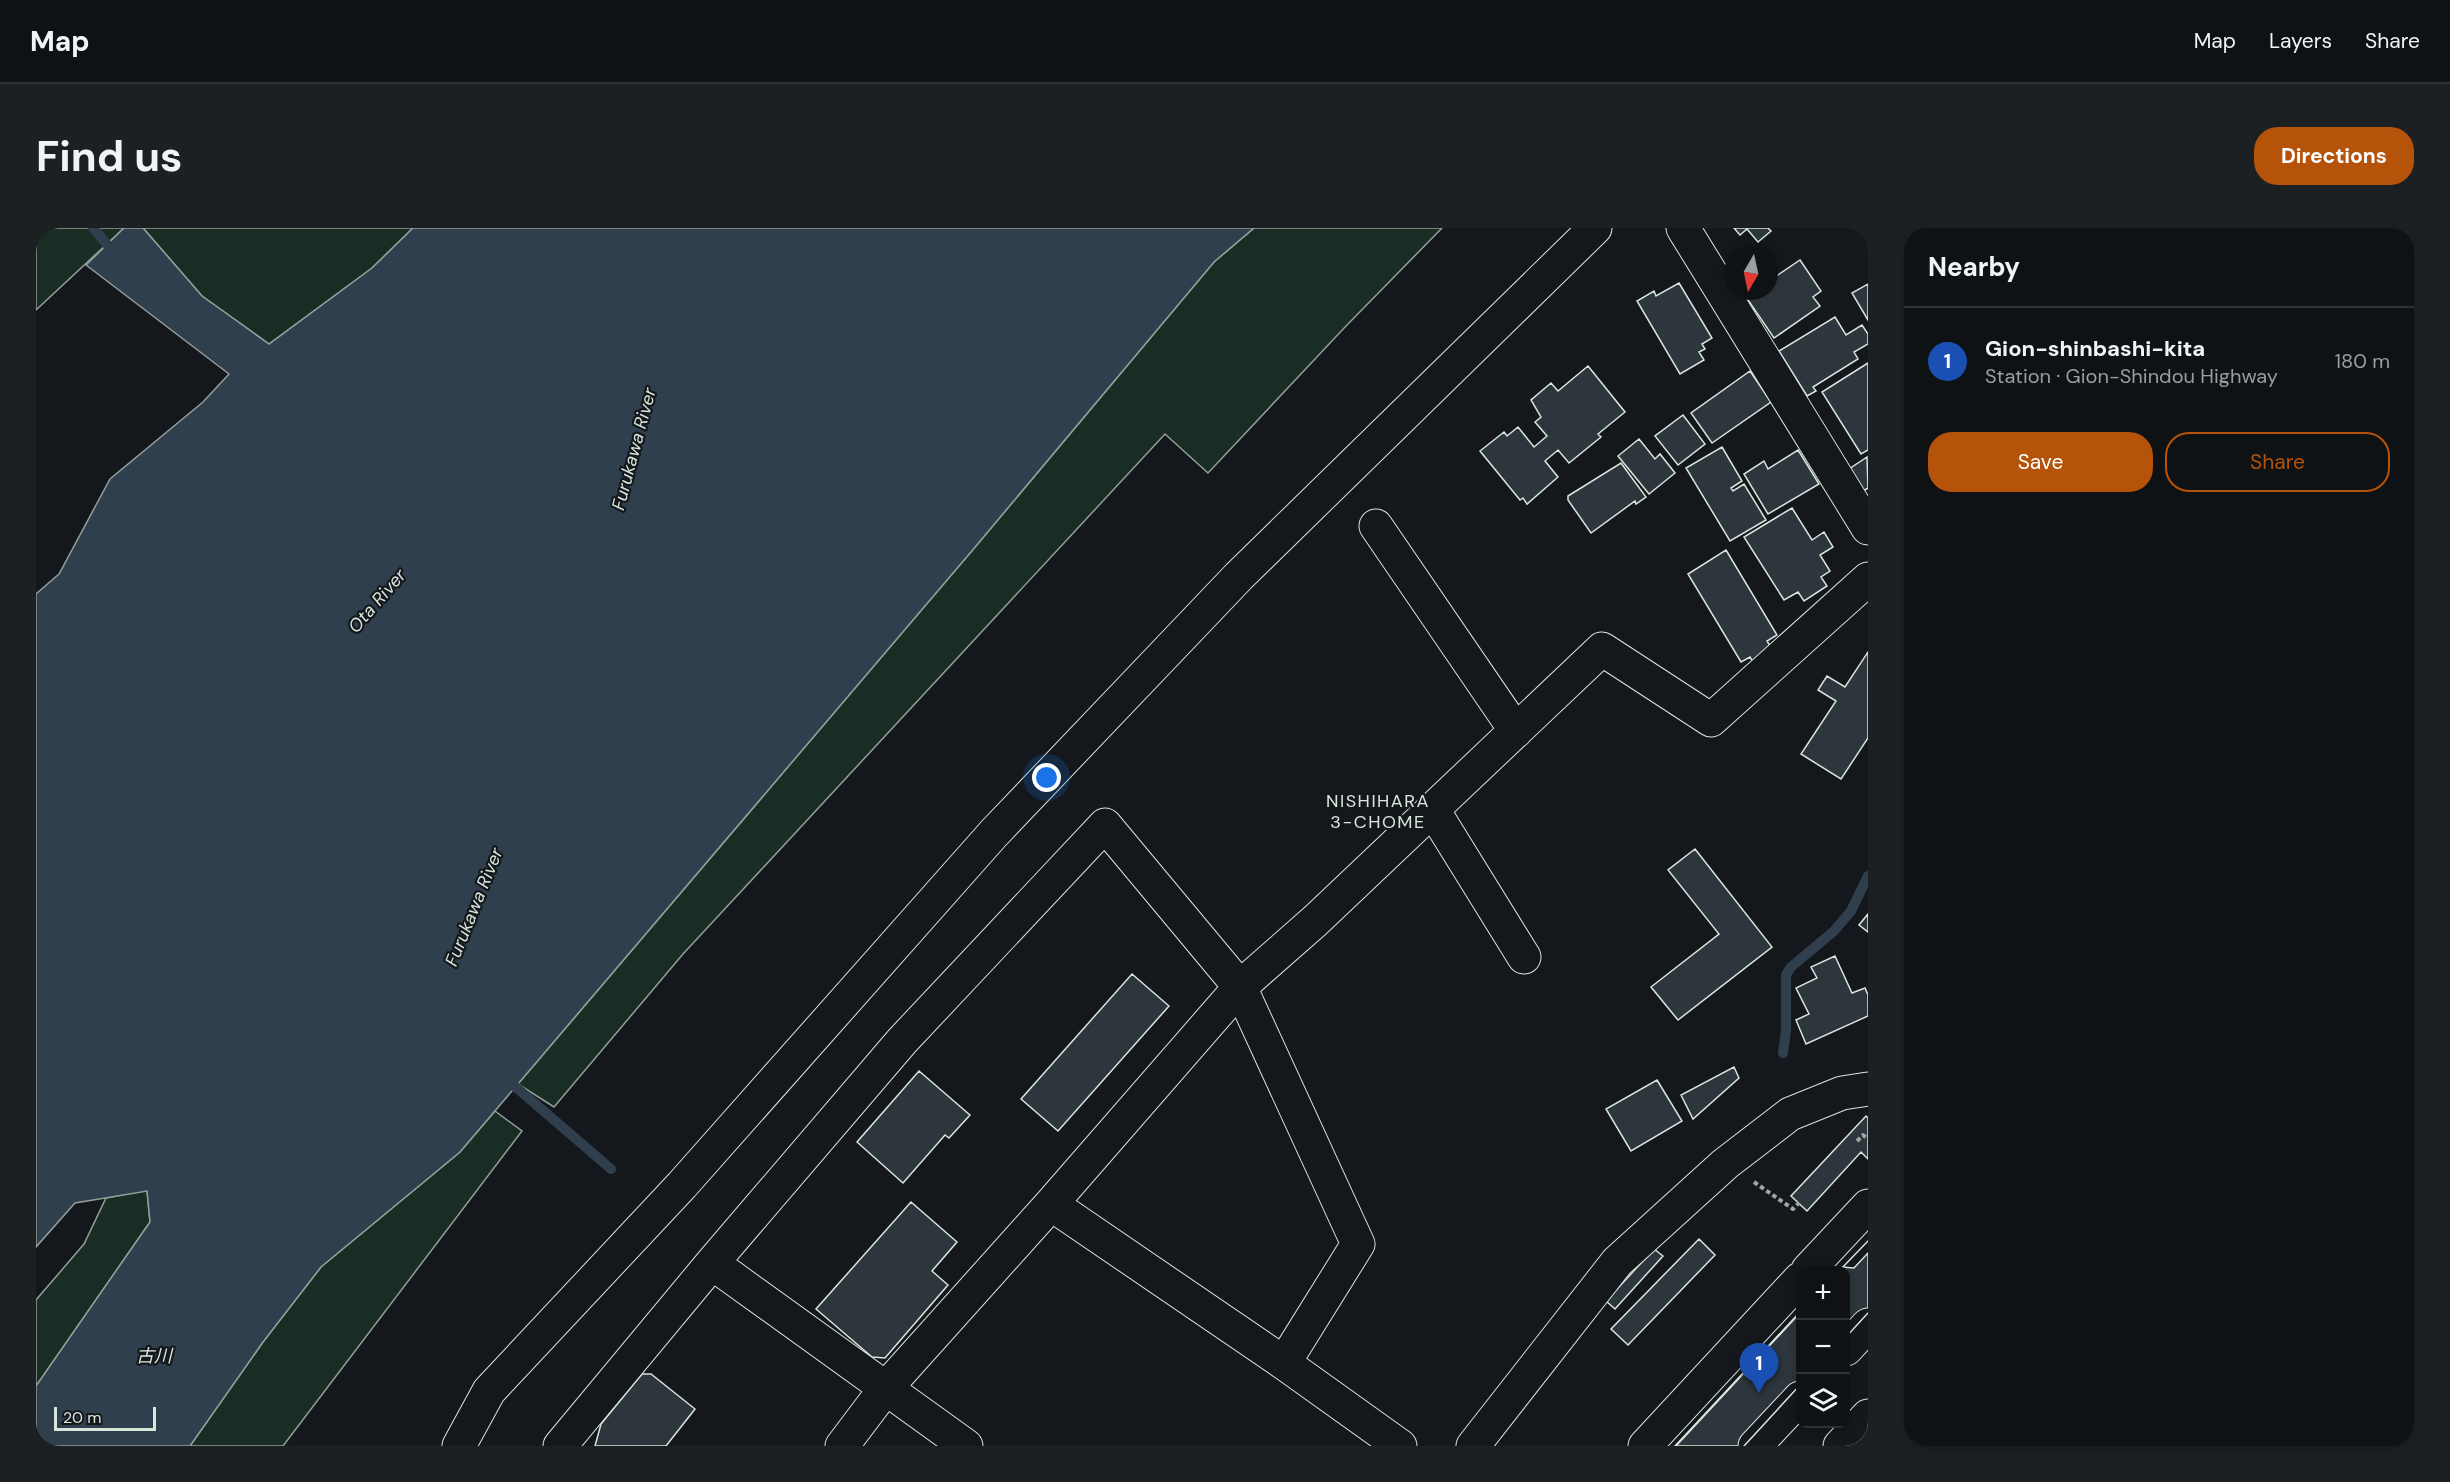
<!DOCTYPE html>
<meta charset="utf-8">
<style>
body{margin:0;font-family:"DM Sans","Noto Sans JP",sans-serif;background:#1d2022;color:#f1f3f6}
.controls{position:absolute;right:18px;bottom:18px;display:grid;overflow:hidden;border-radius:12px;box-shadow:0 3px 9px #0003}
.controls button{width:54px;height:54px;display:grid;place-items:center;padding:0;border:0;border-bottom:2px solid #2f3234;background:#0f1215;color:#f1f3f6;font:30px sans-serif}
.compass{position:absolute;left:1688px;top:18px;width:54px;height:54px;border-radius:50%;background:#0f1215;box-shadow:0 3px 9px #0003;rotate:189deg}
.scale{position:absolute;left:18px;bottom:15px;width:102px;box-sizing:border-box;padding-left:6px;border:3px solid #d8e6dc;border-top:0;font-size:16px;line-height:21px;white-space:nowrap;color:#d8e6dc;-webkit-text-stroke:4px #14181c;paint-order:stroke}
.you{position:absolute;left:1011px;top:550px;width:21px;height:21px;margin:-15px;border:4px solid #fff;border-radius:50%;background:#1a73e8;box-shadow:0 0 0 9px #1a73e833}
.badge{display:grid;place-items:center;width:39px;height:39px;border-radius:50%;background:#b45309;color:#fff;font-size:20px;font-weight:700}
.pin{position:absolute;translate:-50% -50px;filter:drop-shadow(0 2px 3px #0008)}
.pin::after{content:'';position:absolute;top:32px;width:21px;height:18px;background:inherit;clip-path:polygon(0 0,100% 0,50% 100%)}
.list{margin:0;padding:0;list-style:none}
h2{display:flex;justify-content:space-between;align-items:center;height:78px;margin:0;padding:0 24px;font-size:26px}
h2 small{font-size:20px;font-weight:400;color:#9b9ea0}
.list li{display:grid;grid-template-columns:39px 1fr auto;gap:18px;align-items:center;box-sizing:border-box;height:108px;padding:0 24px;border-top:2px solid #2f3234}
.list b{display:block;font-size:22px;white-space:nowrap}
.list p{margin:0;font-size:20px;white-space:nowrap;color:#9b9ea0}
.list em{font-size:20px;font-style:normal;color:#9b9ea0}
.actions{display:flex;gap:12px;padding:18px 24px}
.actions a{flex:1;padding:14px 0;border:2px solid #b45309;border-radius:24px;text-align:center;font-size:21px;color:#b45309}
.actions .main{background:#b45309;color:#fff}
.icon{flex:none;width:33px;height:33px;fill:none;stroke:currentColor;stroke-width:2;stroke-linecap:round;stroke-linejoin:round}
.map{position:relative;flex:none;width:1832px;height:1218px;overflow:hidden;border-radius:24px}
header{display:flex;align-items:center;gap:36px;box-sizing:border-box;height:84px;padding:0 30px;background:#0f1215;border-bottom:2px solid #2f3234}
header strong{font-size:28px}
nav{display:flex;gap:33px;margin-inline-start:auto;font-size:21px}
.intro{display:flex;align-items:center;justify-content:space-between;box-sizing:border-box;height:144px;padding:0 36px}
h1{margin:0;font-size:42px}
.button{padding:15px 27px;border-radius:24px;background:#b45309;color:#fff;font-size:21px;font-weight:700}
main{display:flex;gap:36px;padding:0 36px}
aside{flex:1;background:#0f1215;border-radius:24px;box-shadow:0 3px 9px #0003}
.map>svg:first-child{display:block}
.green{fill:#1a2d24;stroke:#939e99;stroke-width:1.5}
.water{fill:#2f3f4d;stroke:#939e99;stroke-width:1.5}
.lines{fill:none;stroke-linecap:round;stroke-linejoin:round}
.stream{stroke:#2f3f4d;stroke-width:10}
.building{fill:#2c363c;stroke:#d8e6dc;stroke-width:1.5}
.minor-casing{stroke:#d8e6dc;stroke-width:35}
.highway-casing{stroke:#d8e6dc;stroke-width:35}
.path{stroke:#9da8a2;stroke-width:4;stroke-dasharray:4.5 3;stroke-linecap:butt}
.minor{stroke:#14181c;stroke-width:33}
.highway{stroke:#14181c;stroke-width:33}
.tram{stroke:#d8e6dc;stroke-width:1.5}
.labels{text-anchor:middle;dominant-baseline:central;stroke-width:4.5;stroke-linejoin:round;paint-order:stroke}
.water-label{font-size:18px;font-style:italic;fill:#d8e6dc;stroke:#14181c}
.neighbourhood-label{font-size:18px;letter-spacing:1.5px;fill:#d8e6dc;stroke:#14181c}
</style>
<header>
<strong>Map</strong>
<nav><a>Map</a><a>Layers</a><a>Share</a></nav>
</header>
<div class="intro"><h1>Find us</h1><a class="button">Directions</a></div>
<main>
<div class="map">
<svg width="1832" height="1218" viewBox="0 0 1832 1218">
<rect width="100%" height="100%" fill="#14181c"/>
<path class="green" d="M0,0H88L0,82Z
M107,0H377L336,40L233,116L166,68Z
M1218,0H1406L1310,98L1172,245L1129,206L647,726L518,879L482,856L940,318L1178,34Z
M459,883L486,903L247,1218H154L227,1114L285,1039L424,924Z
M111,962L114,994L0,1158V1072L48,1016L70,970Z"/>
<path class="water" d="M88,0H107L166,68L233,116L336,40L377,0H1218L1178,34L940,318L424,924L285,1039L227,1114L154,1218H0V1158L114,994L111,963L39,975L0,1019V366L23,346L74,251L167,174L193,146L50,37Z"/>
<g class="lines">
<path class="stream" d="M57,0L80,27
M1747,825L1750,803V747L1755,739L1798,703L1815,683L1832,648
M468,849L575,941"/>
</g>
<path class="building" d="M1698,0H1732L1735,3L1722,14L1711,1L1704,7Z
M1764,32L1785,63L1777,69L1784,78L1738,110L1710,69L1719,63H1733V53Z
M1643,55L1676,110L1666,116L1669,121L1663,124L1668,132L1644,146L1601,73L1618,63L1620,68Z
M1832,56V92L1816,65Z
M1799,89L1810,107L1826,97L1832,106V116L1818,124L1822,131L1777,159L1780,163L1771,168L1743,123Z
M1832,135V222L1825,226L1786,164Z
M1552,138L1589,184L1562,206L1565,209L1533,235L1522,222L1509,233L1522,249L1491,276L1487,270L1484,272L1444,223L1468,204L1471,208L1482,199L1498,219L1511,208L1499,194L1505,189L1495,172L1515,155L1522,163Z
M1714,143L1735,174L1676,215L1655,185Z
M1647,187L1669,216L1642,237L1619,208Z
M1603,211L1619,231L1624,226L1639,245L1613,266L1582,228Z
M1686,219L1706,253L1695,260L1697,263L1708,256L1730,292L1694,313L1650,240Z
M1762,222L1783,256L1732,286L1708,246L1728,233L1732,241Z
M1831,229L1832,260L1824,265L1810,243Z
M1585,235L1610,269L1600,276L1599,273L1555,305L1532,272V268Z
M1756,280L1776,312L1788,304L1797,319L1784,327L1794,343L1785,349L1791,358L1768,373L1762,364L1748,372L1708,309Z
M1690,322L1741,407L1731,413L1734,418L1718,436L1714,429L1705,434L1652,346Z
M1832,424V510L1805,551L1765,526L1800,473L1782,462L1791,448L1809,459Z
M1659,621L1736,719L1642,792L1615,759L1683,706L1632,642Z
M1832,686V704L1823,697Z
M1799,728L1816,765L1829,760L1832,767V788L1770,816L1760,792L1773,786L1760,760L1781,750L1775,739Z
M1096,746L1133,778L1022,903L985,871Z
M1698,839L1703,850L1657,891L1645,867Z
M883,843L934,887L913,910L909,907L867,955L821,914Z
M1621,852L1646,893L1595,923L1570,881Z
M1830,888L1832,890V931L1825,924L1771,983L1755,968Z
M875,974L921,1014L896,1043L912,1057L849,1130L836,1129L780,1081Z
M1663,1011L1679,1027L1592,1117L1575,1101Z
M1618,1021L1627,1028L1579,1081L1570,1073Z
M1832,1025V1091L1810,1115V1042H1803L1806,1039L1818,1040Z
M1764,1084V1163L1713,1218H1639Z
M606,1146H615L659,1181L630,1218H559L565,1196Z"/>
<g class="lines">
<defs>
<path id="minor" d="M1647,0L1832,300
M1340,298L1480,503
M1397,582L1488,729
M1015,976L1248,1135L1364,1218
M676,1035L930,1218
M423,1218L453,1163L646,957L958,605L1203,348L1559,0
M524,1218L676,1035L866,813L1069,597L1204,759L1322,1016L1248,1135
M806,1218L849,1161L1015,976L1204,759L1279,693L1566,421L1675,492L1832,351
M1437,1218L1581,1034L1689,936L1754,886L1806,865L1832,861
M1804,1218L1832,1188"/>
<path id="highway" d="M1772,1042L1832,978
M1810,1121L1832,1097
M1609,1218L1764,1051
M1719,1218L1764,1170"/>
</defs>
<use href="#minor" class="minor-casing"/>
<use href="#highway" class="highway-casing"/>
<path class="path" d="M1821,913L1827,907L1832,911
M1718,954L1757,981L1763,975"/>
<use href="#minor" class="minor"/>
<use href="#highway" class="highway"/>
<path class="tram" d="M1804,1042L1832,1013
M1810,1109L1832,1085
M1640,1218L1764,1085
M1708,1218L1764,1157"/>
</g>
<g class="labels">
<g class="water-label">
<text transform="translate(598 221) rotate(-75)">Furukawa River</text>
<text transform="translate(341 373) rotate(-49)">Ota River</text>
<text transform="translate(438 679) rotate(-68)">Furukawa River</text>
<text x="118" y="1128">古川</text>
</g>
<g class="neighbourhood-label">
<text x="1342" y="573">NISHIHARA<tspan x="1342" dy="21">3-CHOME</tspan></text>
</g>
</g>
</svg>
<div class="controls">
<button>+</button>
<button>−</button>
<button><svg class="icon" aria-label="layers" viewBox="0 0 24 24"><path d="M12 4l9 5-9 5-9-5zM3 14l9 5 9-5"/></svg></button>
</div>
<svg class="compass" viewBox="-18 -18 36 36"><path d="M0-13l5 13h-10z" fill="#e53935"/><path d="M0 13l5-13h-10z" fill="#9b9ea0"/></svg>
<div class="scale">20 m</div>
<div class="you"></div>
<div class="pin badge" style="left:1723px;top:1165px;background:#1a4fb4">1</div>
</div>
<aside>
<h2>Nearby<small></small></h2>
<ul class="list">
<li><span class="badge" style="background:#1a4fb4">1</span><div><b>Gion-shinbashi-kita</b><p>Station · Gion-Shindou Highway</p></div><em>180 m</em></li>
</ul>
<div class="actions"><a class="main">Save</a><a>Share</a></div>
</aside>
</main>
